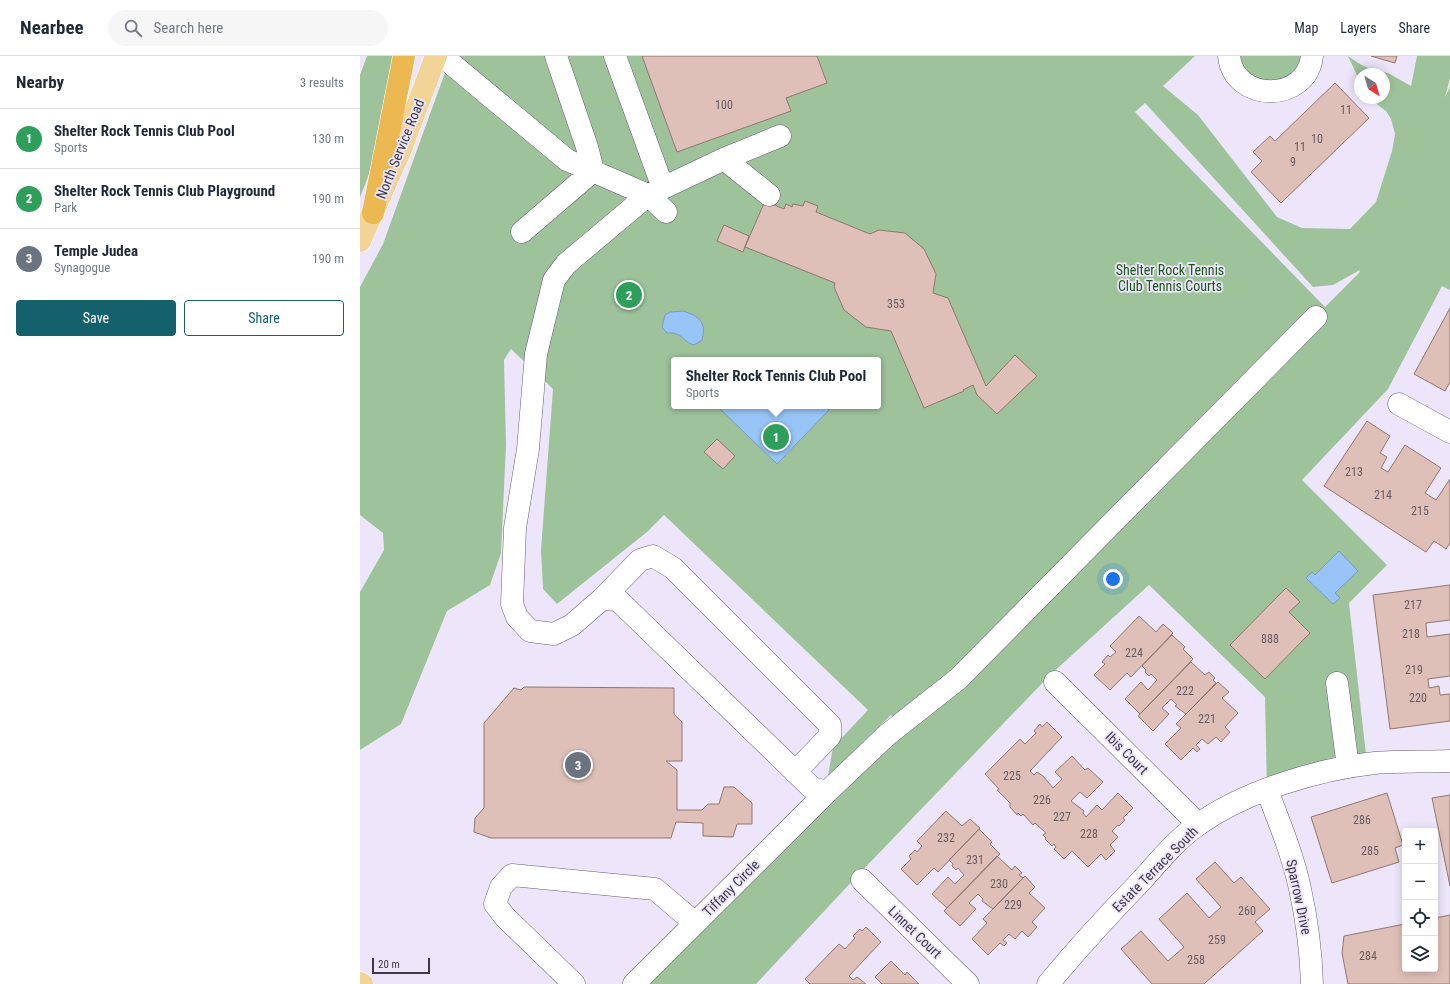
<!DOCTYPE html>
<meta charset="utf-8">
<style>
body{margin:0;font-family:"Roboto Condensed",sans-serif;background:#f6f6f7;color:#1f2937}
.controls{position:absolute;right:12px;bottom:12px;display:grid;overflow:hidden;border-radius:4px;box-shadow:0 2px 10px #0003}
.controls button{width:36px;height:36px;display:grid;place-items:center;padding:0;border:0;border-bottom:1px solid #e0e1e3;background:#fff;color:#1f2937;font:20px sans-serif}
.compass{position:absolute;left:994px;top:12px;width:36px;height:36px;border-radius:50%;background:#fff;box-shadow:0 2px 10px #0003;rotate:143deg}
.scale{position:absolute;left:12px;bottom:10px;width:58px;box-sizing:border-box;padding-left:4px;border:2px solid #3e3a45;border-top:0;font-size:11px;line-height:14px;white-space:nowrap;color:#3e3a45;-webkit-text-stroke:3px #ede6fb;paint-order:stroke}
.you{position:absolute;left:753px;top:523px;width:14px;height:14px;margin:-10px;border:3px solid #fff;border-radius:50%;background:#1a73e8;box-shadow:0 0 0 6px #1a73e833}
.badge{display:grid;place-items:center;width:26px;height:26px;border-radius:50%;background:#14616d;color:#fff;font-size:13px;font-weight:700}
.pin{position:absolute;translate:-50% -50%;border:2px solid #fff;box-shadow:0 1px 4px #0006}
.popup{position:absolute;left:311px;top:301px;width:210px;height:52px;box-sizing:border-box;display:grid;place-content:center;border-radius:4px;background:#fff;filter:drop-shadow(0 1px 3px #0005);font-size:13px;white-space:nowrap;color:#747a83}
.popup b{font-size:15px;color:#1f2937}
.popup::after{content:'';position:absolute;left:50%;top:100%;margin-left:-8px;border:8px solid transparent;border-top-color:#fff}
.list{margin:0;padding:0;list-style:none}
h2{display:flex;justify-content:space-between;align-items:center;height:52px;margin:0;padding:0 16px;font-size:17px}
h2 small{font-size:13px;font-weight:400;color:#747a83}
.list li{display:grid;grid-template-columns:26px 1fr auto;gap:12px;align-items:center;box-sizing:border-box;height:60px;padding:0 16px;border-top:1px solid #e0e1e3}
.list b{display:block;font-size:15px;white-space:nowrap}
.list p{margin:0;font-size:13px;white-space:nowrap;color:#747a83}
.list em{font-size:13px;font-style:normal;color:#747a83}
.actions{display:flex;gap:8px;padding:12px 16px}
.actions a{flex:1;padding:9px 0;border:1px solid #14616d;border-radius:4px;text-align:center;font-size:14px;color:#14616d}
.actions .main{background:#14616d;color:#fff}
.icon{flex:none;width:22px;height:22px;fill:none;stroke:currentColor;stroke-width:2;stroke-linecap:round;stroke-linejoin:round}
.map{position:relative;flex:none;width:1090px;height:928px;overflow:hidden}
header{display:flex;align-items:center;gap:24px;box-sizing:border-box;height:56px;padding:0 20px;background:#fff;border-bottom:1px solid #e0e1e3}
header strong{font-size:19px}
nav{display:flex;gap:22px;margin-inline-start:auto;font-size:14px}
.search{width:280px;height:36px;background:#f6f6f7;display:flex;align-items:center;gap:10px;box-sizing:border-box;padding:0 14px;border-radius:22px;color:#747a83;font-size:15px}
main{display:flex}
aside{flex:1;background:#fff}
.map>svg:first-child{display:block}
.green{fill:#9ec39b;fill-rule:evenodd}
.water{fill:#98c4f7;stroke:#7d9bc2}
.building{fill:#dfc0b8;stroke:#93766f}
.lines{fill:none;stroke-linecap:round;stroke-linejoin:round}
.minor-casing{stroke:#655d74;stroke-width:23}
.major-casing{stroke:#fff;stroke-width:23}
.highway-casing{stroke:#fff;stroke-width:23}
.minor{stroke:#fff;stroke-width:22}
.major{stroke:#f3d497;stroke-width:22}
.highway{stroke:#ebb852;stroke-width:22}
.labels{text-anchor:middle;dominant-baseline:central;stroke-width:3.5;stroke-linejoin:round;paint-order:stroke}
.number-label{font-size:12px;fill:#665c62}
.street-label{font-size:14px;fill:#3e3a45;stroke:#ede6fb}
.park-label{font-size:14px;fill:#1b571a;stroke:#ede6fb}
</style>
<header>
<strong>Nearbee</strong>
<div class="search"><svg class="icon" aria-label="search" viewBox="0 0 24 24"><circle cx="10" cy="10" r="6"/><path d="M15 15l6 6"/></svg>Search here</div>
<nav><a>Map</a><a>Layers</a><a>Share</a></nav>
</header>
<main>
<aside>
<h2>Nearby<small>3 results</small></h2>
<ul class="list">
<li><span class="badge" style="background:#2e9e5b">1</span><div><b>Shelter Rock Tennis Club Pool</b><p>Sports</p></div><em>130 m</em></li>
<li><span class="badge" style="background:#2e9e5b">2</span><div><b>Shelter Rock Tennis Club Playground</b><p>Park</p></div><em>190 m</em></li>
<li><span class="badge" style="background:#6b7280">3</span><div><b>Temple Judea</b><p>Synagogue</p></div><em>190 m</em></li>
</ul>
<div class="actions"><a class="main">Save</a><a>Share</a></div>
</aside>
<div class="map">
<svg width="1090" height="928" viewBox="0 0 1090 928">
<rect width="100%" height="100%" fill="#ede6fb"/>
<path class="green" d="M7,0H37C31,44 18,100 0,141V19Z
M91,0H835L803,30L838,59L917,161L942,172L990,173L1016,146L1032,95L1035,78L1031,63L1026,55L1008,42H1024V18H1000V26L988,0L1000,8L1012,14L1028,17L1051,30L1057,0H1090V22L1085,41L1090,31V234L1082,230L1028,333L942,424L1027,509L989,547L1007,708L907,734L905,641L789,529L689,620L498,819L396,928H279L541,669L531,659L468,720L473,691L508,654L304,459L287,476L197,548L183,533L181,494L193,333L151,293L144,304L146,389L141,497L130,529L87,555L41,668L0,694V536L24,494L23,477L0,459V231L23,188ZM785,47L953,231L973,229L1000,214L999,217L965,251L775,56ZM314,304H518V350H314Z
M869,0H952L909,37Z"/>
<path class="water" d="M323,255C339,260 347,266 342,284L334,289C322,286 324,276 307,277L302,271L305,259L310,256Z
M357,350H409L414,354L418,350H465L469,354L417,408Z
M979,495L998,515L975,537L980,542L973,548L946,522L952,516L955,519Z"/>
<path class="building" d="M282,0H457L467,27L426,42L431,55L317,96Z
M1011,0H1037L1035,7Z
M975,27L1009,62L921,147L891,116L902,105L893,96L910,80L915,85Z
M405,145L424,153L426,148L432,151L433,148L443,150L445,145L458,150L456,156L510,178L519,174L545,177L564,193L576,218L573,237L588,242L626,330L655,299L677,320L637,358L617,339L613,329L603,334L604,335L564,352L531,275L506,271L484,254L474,231L475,227L385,191Z
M364,169L389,180L383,196L357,185Z
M1090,252V326L1085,335L1054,318Z
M1007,365L1030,380L1020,397L1027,401L1021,412L1028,416L1045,389L1081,412L1065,437L1076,444L1090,423V487L1086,493L1074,485L1066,496L964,430Z
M357,383L375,400L363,413L344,396Z
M1090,529V564L1066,567L1067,581L1090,578V620L1068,623L1069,632L1079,630L1080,639L1090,638V665L1030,673L1013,539Z
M926,532L940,546L929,556L950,577L905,623L870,589Z
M779,560L796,576L803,568L813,577L771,621L767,617L750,634L734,619L745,608L742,606L748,599L750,601L756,596L750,590Z
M812,579L825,591L823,593L833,603L780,658L765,643L781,626L788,634L797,624L791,618L789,620L785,616L786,614L782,610Z
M831,606L845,619L849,616L855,622L853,624L856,627L826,658L815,650L817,649L811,643L802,652L809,658L793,675L778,660Z
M858,626L869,636L862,642L878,657L865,671L870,676L861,686L856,681L848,688L842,683L836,689L840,693L837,696L833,692L821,704L805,688L821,672L816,668Z
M164,631L314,632V658L322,666V705H306L317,714V754H342L348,748H359L364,731H374L392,747V768H377L373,781L343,780V767L316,766L311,782H131L114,776L115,762L124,752V667L154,632L161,634Z
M687,666L702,681L670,715L674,719L677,716L683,720L693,732L702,723L695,716L712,700L725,714L728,712L743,726L727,742L720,736L711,745L724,755L723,757L726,761L737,749L742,754L758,737L773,752L763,762L765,764L759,770L758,769L752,775L758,781L750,789L755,795L746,804L741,798L728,811L712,795L704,803L694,793L696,791L694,788L692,790L685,783L686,782L683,779L686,777L675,767L673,769L663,758L661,760L658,757L657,759L650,751V747L637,734L639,733L625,718L660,683L665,688L676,677L674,675L680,668L682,671Z
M1027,737L1043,789L1035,792L1039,806L972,827L951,761Z
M1090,739V830L1072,742Z
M586,755L602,770L610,763L620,772L578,816L574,812L557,829L541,813L551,803L549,800L555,794L557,796L562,790L557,785Z
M619,773L632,786L630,788L640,798L587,852L572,838L588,821L595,828L604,819L598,812L596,814L592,810L593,808L589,804Z
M637,800L652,814L655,810L662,817L659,819L663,822L633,853L622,845L623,843L618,838L609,847L616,853L600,870L584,855Z
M855,806L874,827L881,821L910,853L895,866L903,875L844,928H792L761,893L781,875L808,905L824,891L799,863L827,837L849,862L861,851L836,823Z
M665,820L675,831L669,837L685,852L672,866L677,871L668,881L662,875L655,883L649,878L643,884L647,887L644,890L640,887L628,899L612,883L627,867L623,863Z
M1090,859V928H988L982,897L984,880L1045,868V913H1075V862Z
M506,871L521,886L489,920L493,924L497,921L506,928H450L445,923L479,888L485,893L495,882L493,880L500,873L502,875Z
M531,905L545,919L547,916L559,928H522L515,921Z"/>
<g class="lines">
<defs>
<path id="minor" d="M82,0L207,104L288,139L306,156
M255,0L303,132
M869,0C874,47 947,47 952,0
M420,80L364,103L288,139L206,208L194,224L176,298L168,393L155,472L152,548L157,561L170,575L194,578L212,569L242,543L258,544L452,732L467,736L527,679L598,623L956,261
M364,103L409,139
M162,176L233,115L227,91L196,0
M1039,348L1090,376
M242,543L280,504L293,500L313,512L470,669V680L435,716
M695,626L838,768
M977,627L988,711
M907,734C919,766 933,799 940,833C947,864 951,897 952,928
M502,824L608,928
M214,928L145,861L135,848L141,831L152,819L295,833L335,867
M274,928L467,736
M688,928C718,892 750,857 783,823C800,804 818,782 839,768C886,735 958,713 1015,707C1039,705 1065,706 1090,705"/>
<path id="major" d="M0,185L41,93L76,0
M0,927L2,928"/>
<path id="highway" d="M13,157L44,0"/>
</defs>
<use href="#minor" class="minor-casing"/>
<use href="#major" class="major-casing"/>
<use href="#highway" class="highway-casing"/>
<use href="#minor" class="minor"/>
<use href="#major" class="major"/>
<use href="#highway" class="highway"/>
</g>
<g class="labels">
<g class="number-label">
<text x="364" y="49">100</text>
<text x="986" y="54">11</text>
<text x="957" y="83">10</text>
<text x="940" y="91">11</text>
<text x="933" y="106">9</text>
<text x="536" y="248">353</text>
<text x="994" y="416">213</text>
<text x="1023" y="439">214</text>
<text x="1060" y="455">215</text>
<text x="1053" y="549">217</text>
<text x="1051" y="578">218</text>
<text x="910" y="583">888</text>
<text x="774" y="597">224</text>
<text x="1054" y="614">219</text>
<text x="825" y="635">222</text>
<text x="1058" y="642">220</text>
<text x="847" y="663">221</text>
<text x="652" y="720">225</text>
<text x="682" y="744">226</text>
<text x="702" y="761">227</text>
<text x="1002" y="764">286</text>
<text x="729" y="778">228</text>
<text x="586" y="782">232</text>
<text x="1010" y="795">285</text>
<text x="615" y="804">231</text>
<text x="639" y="828">230</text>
<text x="653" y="849">229</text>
<text x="887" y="855">260</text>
<text x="857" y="884">259</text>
<text x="1008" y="900">284</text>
<text x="836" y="904">258</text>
</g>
<g class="street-label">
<text transform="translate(40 93) rotate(-68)">North Service Road</text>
<text transform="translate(767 697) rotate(45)">Ibis Court</text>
<text transform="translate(795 813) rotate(-45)">Estate Terrace South</text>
<text transform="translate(371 832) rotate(-45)">Tiffany Circle</text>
<text transform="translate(939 841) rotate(78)">Sparrow Drive</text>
<text transform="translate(555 876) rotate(44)">Linnet Court</text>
</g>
<g class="park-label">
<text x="810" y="214">Shelter Rock Tennis<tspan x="810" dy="16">Club Tennis Courts</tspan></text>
</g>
</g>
</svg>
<div class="controls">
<button>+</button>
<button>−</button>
<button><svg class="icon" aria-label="locate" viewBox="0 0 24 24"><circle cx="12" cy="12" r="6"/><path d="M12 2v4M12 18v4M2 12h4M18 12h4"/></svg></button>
<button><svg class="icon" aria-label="layers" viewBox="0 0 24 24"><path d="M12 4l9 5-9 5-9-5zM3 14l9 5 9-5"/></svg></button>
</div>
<svg class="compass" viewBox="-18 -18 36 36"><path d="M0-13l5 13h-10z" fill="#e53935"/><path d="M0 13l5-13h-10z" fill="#747a83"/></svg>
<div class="scale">20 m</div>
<div class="you"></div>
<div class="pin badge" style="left:416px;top:381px;background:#2e9e5b">1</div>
<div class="popup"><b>Shelter Rock Tennis Club Pool</b>Sports</div>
<div class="pin badge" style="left:269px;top:239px;background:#2e9e5b">2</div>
<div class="pin badge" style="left:218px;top:709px;background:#6b7280">3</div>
</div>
</main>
